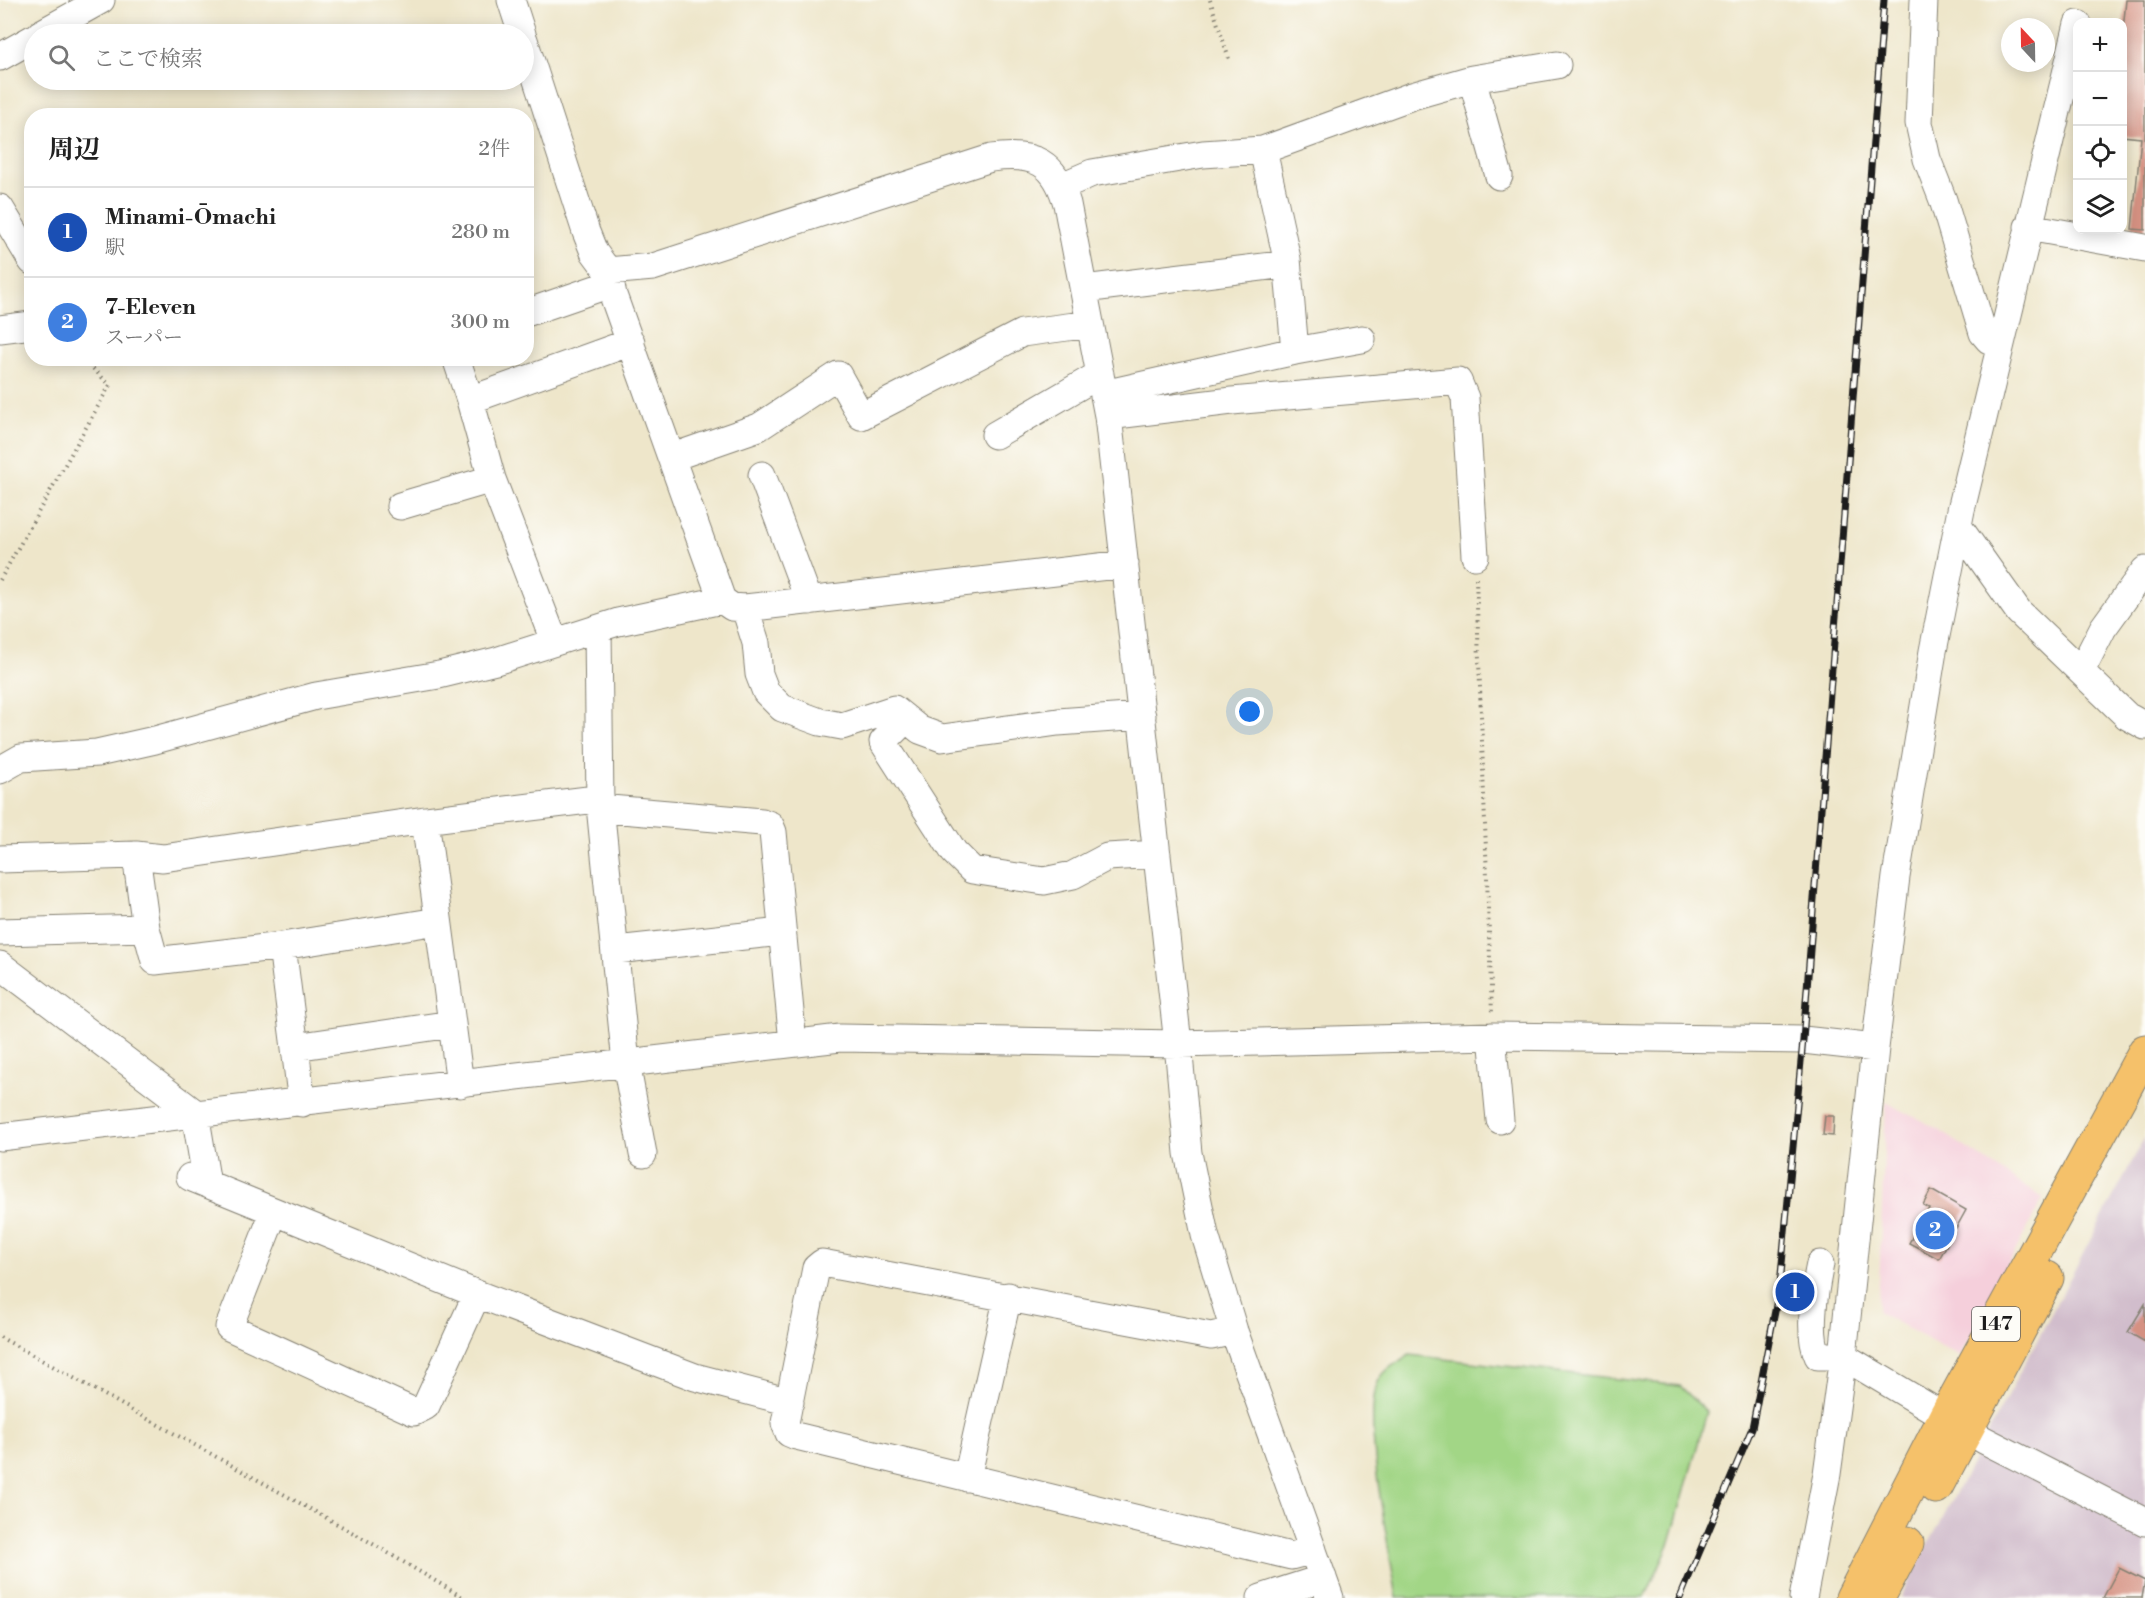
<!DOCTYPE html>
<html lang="ja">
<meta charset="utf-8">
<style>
body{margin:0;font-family:"Libre Bodoni","Noto Serif JP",serif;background:#f6f6f6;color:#222}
.controls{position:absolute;right:18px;top:18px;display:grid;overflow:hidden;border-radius:12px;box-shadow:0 3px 15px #0003}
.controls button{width:54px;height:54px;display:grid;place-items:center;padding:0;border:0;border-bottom:2px solid #e0e0e0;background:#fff;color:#222;font:30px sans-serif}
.compass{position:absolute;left:2001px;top:18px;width:54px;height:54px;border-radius:50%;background:#fff;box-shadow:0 3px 15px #0003;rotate:338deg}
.you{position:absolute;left:1250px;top:712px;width:21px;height:21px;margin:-15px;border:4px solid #fff;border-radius:50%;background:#1a73e8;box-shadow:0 0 0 9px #1a73e833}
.badge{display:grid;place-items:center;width:39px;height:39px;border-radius:50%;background:#ea580c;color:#fff;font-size:20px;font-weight:700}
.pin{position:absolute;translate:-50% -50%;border:3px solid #fff;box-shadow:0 2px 6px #0006}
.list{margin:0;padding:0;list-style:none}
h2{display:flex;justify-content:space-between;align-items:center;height:78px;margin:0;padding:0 24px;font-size:26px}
h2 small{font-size:20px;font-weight:400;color:#767676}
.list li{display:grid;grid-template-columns:39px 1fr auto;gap:18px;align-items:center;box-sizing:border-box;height:90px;padding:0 24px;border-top:2px solid #e0e0e0}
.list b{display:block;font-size:22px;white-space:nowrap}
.list p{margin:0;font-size:20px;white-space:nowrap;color:#767676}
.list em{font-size:20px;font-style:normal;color:#767676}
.icon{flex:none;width:33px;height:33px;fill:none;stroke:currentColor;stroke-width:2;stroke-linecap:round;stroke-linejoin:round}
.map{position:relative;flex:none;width:2145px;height:1598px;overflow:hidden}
.search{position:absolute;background:#fff;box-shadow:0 3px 15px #0003;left:24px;top:24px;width:510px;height:66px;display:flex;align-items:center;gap:15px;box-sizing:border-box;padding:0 21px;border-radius:33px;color:#767676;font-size:22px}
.panel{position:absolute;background:#fff;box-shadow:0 3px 15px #0003;left:24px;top:108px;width:510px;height:258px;border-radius:24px}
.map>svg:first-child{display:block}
.built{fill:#f5cfdb}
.industrial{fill:#d1bdcc}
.green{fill:#a2d686;stroke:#5f7951;stroke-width:1.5}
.building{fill:#d59182}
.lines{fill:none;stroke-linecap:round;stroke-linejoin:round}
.minor-casing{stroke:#858173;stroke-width:29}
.highway-casing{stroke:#858173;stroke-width:35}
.path{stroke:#858173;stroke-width:4;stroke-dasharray:1.5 4.5;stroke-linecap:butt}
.minor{stroke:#fff;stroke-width:27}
.highway{stroke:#f5c16b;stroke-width:33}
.rail-casing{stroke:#1c1c1c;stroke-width:7}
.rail{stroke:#fdfcf7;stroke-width:4.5;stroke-dasharray:14;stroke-linecap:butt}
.labels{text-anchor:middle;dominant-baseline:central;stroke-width:6;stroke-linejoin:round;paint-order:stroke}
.shield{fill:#fdfcf7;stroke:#605f5e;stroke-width:1.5}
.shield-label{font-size:20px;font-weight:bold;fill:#1c1c1c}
</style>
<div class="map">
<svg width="2145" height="1598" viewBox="0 0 2145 1598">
<rect width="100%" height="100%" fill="#fdfcf7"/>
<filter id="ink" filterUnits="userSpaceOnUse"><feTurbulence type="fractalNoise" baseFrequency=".0167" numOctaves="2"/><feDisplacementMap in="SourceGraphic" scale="12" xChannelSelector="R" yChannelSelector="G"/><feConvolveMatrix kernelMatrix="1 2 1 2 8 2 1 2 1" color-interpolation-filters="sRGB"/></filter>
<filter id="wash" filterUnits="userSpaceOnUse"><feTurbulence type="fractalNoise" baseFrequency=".008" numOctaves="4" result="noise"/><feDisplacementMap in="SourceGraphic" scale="24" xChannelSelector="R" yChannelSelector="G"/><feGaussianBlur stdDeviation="1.35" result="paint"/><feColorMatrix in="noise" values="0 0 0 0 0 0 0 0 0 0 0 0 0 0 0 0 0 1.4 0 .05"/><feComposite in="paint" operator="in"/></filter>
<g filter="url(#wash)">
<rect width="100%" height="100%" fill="#eee6ca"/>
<path class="built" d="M1886,1102L1936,1128L2043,1198L1960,1357L1878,1312Z"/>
<path class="industrial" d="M2145,1137V1598H1900L1984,1440Z"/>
<path class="green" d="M1410,1355L1680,1386L1707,1412L1670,1542L1645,1598H1397C1390,1550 1361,1421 1378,1382C1384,1369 1398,1362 1410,1355Z"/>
<g id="blocks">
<path class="building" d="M2126,0H2145V230L2132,229L2141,138L2122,136V40Z
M1825,1116H1834L1833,1136L1823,1135Z
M1931,1190L1966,1210L1939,1259L1909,1243L1929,1208L1923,1205Z
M1793,1277L1804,1278L1802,1298L1791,1297Z
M2145,1304V1342L2128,1332Z
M2119,1568L2145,1581L2142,1598H2103Z"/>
</g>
</g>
<g filter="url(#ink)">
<use href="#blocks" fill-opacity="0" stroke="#858173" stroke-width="1.5"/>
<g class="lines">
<defs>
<path id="minor" d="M511,0L522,34
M1924,0L1919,123L1927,159L1943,200L1983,333L1989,340L2001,344
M40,34L101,0
M524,40L586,232L594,252L608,271L613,295L722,600L732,607L745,608L1125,564
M0,57L34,38
M1472,79L1499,176
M1263,150L1287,259L1295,351
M1062,186L1092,173L1203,154L1263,150L1412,96L1472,79L1557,65
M0,208L32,261
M2028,227L2145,248
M608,271L653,267L991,158C1035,152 1055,162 1067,204L1108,416L1178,1044L1188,1153L1205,1235L1234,1331L1330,1598
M1084,289L1287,264
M526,313L610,284
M0,329L32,325
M456,358L470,400L492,479L554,641
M1104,394L1295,351L1362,339
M470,400L631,342
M1108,416L1232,401L1458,381L1465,398L1475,556
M995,435L1100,374
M673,457L759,427L838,375L861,416L1022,333L1090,324
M762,475L809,601
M400,506L492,479
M1958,526L2019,612L2127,716L2145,726
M745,608L756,643L759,674L766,692L782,708L820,722L842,726L894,709L920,730L942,738L1058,722L1142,716
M598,629L600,806L626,1063L643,1154
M2081,671L2103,628L2145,570
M905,720L883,742L954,852L972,870L1044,881L1073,875L1107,857L1157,854
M0,770L21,758L97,753L155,740L316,696L439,675L496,661L618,622L722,600
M425,820L460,1084
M136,855L146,928L155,961L282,946L438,921
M0,859L136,855L163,858L425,820L588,800L610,809L762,822L770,825L773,832L793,1043
M0,932L146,928
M282,946L302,1103
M616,950L781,932
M0,965L195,1113L207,1184
M1492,1036L1500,1120
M295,1047L452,1024
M0,1137L840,1038L1178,1044L1492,1036L1803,1040L1875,1048
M190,1177L477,1294L695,1377L790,1402
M274,1212L229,1327L414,1412L426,1406L477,1294
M1820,1264C1815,1288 1807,1333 1818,1356H1843L1984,1440L2145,1522
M1234,1331L1211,1336L822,1263L816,1268L785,1423L789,1433L796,1436L1291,1556L1313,1550
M967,1478L1008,1296
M1261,1598L1323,1578
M1803,1598L1827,1474L1843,1356L1875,1048L1896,877L1933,651L1961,510L2078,24"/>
<path id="highway" d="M1936,1487L2047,1278
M1852,1598L1945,1417L2145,1051
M1878,1598L1907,1543"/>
</defs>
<use href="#minor" class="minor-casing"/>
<use href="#highway" class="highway-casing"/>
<path class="path" d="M1210,0L1229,59
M1476,578L1492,1014
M0,580L110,385L82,358
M0,1337L368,1541L464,1598"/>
<use href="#minor" class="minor"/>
<use href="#highway" class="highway"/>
<defs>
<path id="rail" d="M1680,1598L1752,1428L1780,1285L1803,1040L1884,0"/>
</defs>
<use href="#rail" class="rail-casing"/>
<use href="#rail" class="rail"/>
</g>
</g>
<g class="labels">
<rect class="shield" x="1972" y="1307" width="48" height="34" rx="4.5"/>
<g class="shield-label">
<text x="1996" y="1324">147</text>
</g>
</g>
</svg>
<div class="controls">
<button>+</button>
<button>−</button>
<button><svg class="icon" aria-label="locate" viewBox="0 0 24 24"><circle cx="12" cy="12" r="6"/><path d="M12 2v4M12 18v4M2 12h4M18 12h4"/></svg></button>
<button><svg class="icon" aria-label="layers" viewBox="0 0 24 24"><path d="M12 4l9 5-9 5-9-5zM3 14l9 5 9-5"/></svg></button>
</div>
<svg class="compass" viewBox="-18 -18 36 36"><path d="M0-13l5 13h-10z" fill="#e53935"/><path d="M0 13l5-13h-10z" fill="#767676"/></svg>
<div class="you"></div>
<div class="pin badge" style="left:1795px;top:1292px;background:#1a4fb4">1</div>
<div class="pin badge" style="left:1935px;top:1230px;background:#3f7fe0">2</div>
<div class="search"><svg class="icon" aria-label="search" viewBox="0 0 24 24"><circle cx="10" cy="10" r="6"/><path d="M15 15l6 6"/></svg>ここで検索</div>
<section class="panel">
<h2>周辺<small>2件</small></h2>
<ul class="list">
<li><span class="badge" style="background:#1a4fb4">1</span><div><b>Minami-Ōmachi</b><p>駅</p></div><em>280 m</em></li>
<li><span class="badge" style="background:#3f7fe0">2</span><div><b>7-Eleven</b><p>スーパー</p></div><em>300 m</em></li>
</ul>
</section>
</div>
